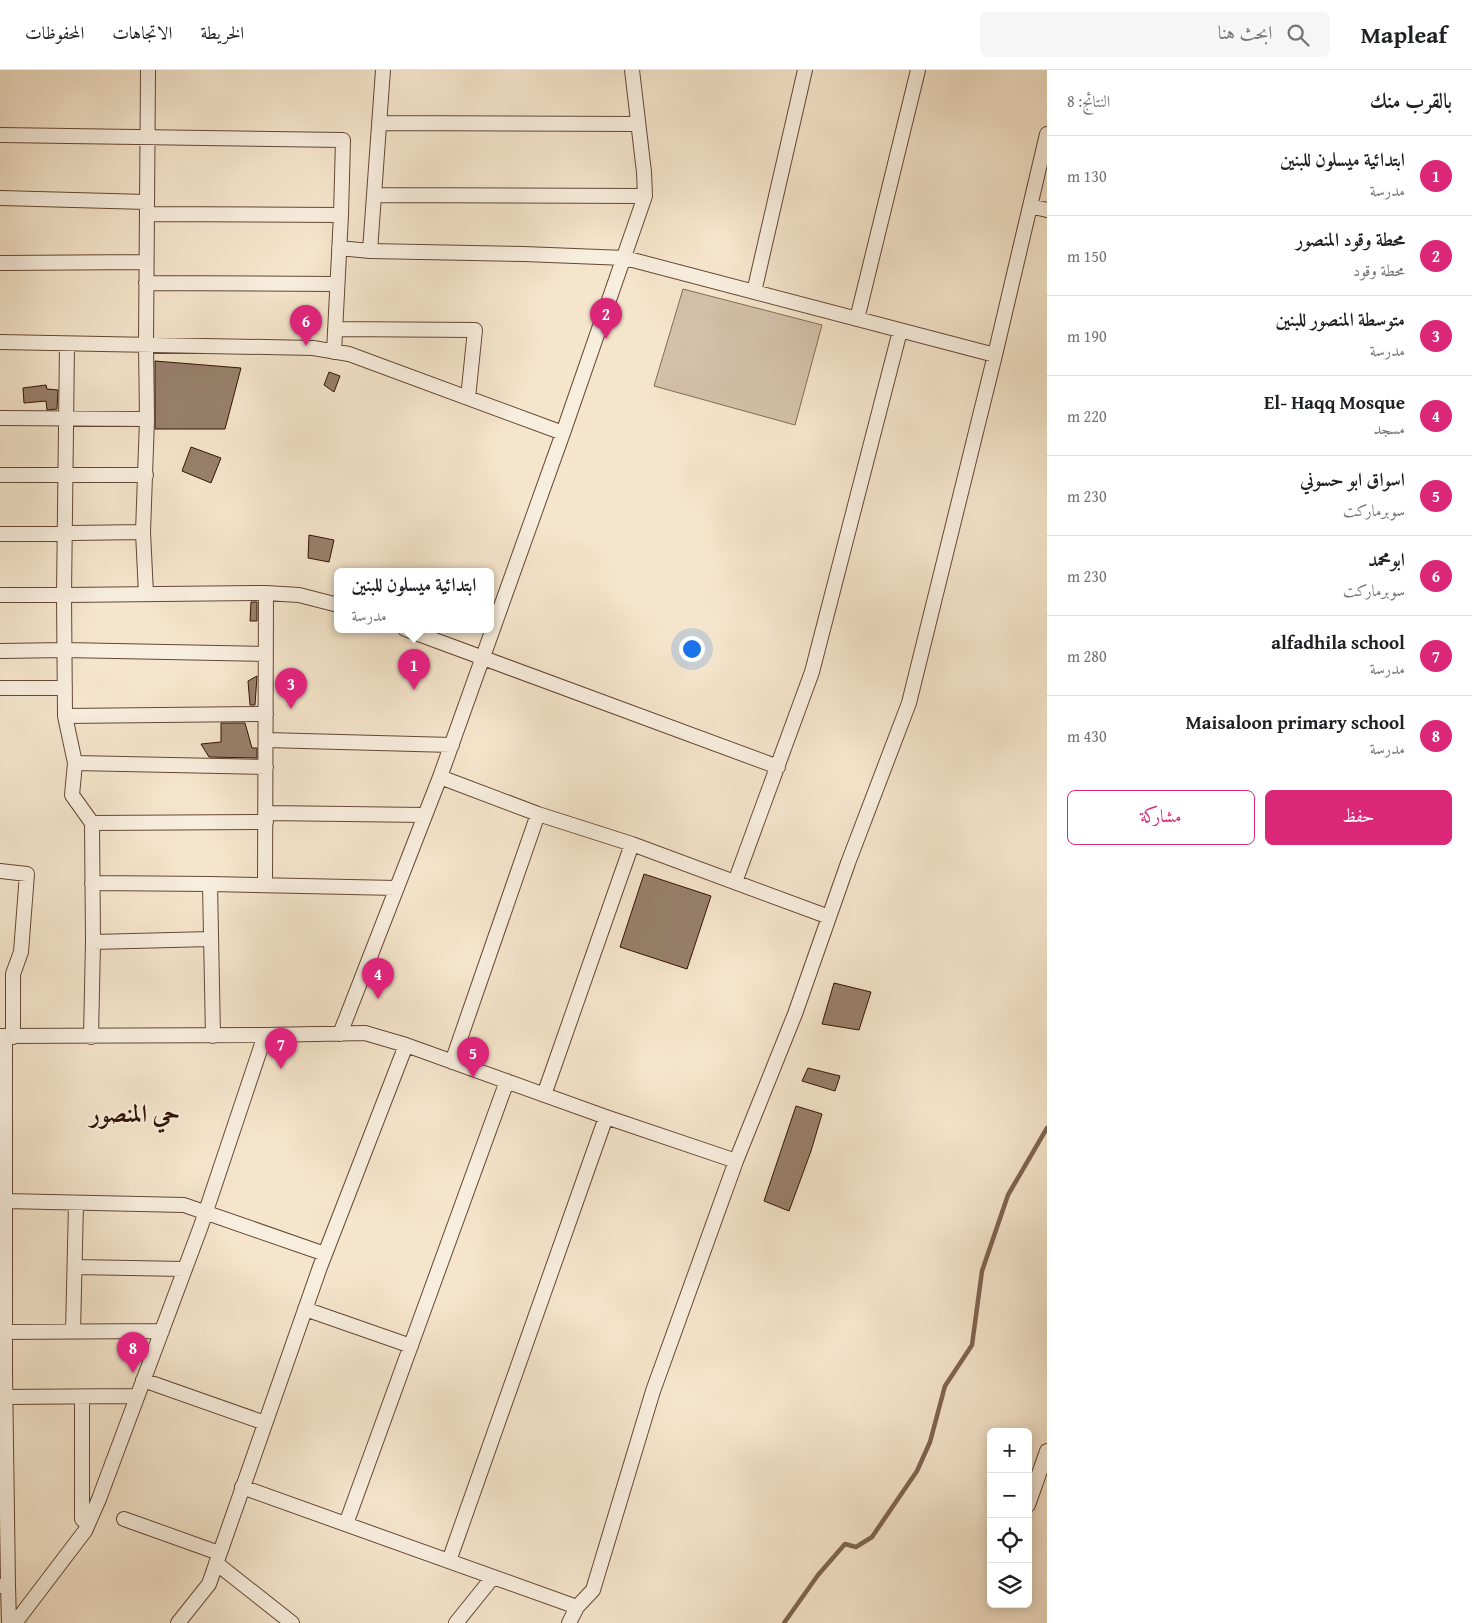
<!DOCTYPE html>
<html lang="ar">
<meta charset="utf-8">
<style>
body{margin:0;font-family:"Gentium Book Plus",Amiri,serif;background:#f6f6f6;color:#202124;direction:rtl}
.controls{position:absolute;right:15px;bottom:15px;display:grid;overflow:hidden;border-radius:8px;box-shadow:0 2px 12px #0003}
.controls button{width:45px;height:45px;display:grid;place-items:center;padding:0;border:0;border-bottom:1px solid #e0e0e0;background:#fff;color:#202124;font:25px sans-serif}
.you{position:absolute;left:691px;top:578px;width:18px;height:18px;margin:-12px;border:4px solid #fff;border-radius:50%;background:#1a73e8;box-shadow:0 0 0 8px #1a73e833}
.badge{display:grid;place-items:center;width:32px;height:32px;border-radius:50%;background:#db2777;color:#fff;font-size:16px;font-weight:700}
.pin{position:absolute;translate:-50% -41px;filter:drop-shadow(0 1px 2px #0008)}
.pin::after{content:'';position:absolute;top:26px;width:18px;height:15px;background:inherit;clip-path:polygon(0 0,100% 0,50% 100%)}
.popup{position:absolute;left:334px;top:498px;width:160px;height:65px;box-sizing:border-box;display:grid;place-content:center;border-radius:8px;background:#fff;filter:drop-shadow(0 1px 4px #0005);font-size:16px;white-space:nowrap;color:#757577}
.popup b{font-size:19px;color:#202124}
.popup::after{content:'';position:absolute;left:50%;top:100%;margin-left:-10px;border:10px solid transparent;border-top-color:#fff}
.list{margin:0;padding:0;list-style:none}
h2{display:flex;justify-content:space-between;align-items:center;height:65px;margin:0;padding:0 20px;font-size:21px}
h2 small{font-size:16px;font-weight:400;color:#757577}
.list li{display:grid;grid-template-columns:32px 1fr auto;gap:15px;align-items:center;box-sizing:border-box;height:80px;padding:0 20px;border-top:1px solid #e0e0e0}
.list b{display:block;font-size:19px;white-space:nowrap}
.list p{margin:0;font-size:16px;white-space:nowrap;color:#757577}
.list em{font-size:16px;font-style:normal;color:#757577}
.actions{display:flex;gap:10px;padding:15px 20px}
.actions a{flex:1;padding:11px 0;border:1px solid #db2777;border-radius:8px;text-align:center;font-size:18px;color:#db2777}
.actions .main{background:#db2777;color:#fff}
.icon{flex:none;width:28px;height:28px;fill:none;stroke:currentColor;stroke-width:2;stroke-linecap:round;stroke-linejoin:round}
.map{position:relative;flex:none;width:1047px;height:1553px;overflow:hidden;direction:ltr}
header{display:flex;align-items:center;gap:30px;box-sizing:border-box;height:70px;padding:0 25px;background:#fff;border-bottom:1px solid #e0e0e0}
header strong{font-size:24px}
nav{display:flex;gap:28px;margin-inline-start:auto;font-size:18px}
.search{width:350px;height:45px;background:#f6f6f6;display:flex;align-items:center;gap:12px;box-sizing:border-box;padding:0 18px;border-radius:8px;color:#757577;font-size:19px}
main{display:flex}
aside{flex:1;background:#fff}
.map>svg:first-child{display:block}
.green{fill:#d4c1aa;stroke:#846a56}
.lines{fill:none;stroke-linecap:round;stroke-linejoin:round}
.stream{stroke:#806553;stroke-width:4.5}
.building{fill:#98806c;stroke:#331203}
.street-casing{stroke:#644735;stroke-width:16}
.street{stroke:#f8eede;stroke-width:14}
.labels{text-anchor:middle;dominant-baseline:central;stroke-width:4;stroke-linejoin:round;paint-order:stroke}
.district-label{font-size:25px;font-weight:bold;fill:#331203;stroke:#f8eede}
</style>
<header>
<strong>Mapleaf</strong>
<div class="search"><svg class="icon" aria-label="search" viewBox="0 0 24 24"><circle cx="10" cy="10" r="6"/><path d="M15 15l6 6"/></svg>ابحث هنا</div>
<nav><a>الخريطة</a><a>الاتجاهات</a><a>المحفوظات</a></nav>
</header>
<main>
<aside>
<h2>بالقرب منك<small>النتائج: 8</small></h2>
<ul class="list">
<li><span class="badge">1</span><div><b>ابتدائية ميسلون للبنين</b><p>مدرسة</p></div><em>130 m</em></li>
<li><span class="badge">2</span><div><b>محطة وقود المنصور</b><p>محطة وقود</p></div><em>150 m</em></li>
<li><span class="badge">3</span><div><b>متوسطة المنصور للبنين</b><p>مدرسة</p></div><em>190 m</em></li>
<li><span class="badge">4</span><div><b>El- Haqq Mosque</b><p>مسجد</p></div><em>220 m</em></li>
<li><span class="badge">5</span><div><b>اسواق ابو حسوني</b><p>سوبرماركت</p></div><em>230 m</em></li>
<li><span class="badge">6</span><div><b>ابومحمد</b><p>سوبرماركت</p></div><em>230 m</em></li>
<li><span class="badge">7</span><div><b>alfadhila school</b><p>مدرسة</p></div><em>280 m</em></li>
<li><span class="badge">8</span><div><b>Maisaloon primary school</b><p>مدرسة</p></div><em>430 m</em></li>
</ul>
<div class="actions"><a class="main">حفظ</a><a>مشاركة</a></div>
</aside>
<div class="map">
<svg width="1047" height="1553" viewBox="0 0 1047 1553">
<rect width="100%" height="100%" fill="#f5e5cc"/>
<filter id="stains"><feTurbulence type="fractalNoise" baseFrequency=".004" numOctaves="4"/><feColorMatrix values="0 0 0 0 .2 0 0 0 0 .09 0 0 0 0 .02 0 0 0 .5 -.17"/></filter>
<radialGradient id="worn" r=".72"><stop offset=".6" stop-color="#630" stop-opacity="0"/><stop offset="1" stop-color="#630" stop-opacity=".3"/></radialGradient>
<path class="green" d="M683,219L822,255L795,355L654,316Z"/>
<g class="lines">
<path class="stream" d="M784,1553L818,1505L845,1474L856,1477L872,1467L917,1401L930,1372L945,1316L972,1275L982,1201L1008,1125L1047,1058"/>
</g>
<path class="building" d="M155,291L241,298L225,359H155Z
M329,302L340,306L334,322L324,315Z
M46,315L47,319L58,320L57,339L47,340L46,331L24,333L23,318Z
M191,377L221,388L211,413L182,401Z
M309,465L334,470L329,492L308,488Z
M251,532H257V551H250Z
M257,606L255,635H250L248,611Z
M221,653H245L252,678H257V688L209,687L201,674L221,672Z
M644,804L711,826L687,899L620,877Z
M834,913L871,922L859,960L822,954Z
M808,998L840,1006L835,1021L802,1011Z
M796,1036L822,1044L811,1081L789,1141L764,1131Z"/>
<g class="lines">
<defs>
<path id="street" d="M379,53L638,54
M0,65L343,70L341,145L147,144
M374,125L645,126
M0,128L147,132
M1030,136L1047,140
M339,178L370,181L524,184L625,188L995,285
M370,181L383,0
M0,193L146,192
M146,213L337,214
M754,222L805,0
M857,249L918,0
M335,259L475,260L468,328
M0,272L313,278L349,284L563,363
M334,282L341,145
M0,348L147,349
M0,405H146
M0,464L143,462
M146,524L143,462L147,349L146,275L148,0
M0,525H64L67,274
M405,559L778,697
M0,581L64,580L266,584
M0,618H65
M266,644L65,646L64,525L266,523
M65,646L75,693L72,725L92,753L93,872L91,967
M266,670L452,675
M75,693L266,697
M440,707L563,363L645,126L644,102L632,0
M266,743L425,745
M92,753L266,752
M632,774L829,847
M0,801L27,804L21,882L13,904V967
M735,812L812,602L900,261
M92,813L210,814
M265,815L266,523L299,525L338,535
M93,872L211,869
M340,964L440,707L538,744L632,774L544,1025
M0,966L265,965L365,963L406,975L606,1047L736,1091
M213,966L210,814L397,818
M5,967V1302L8,1515
M452,992L538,744
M5,1131L184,1135L325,1184
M75,1197L185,1199
M305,1239L411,1276
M0,1262L162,1261
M73,1262L76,1133
M143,1310L265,1353
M0,1327L137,1326
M82,1327V1449L88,1454
M242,1417L577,1537
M1028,1435L1047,1381
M124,1449L219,1483
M346,1454L507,1011
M449,1491L606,1047
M216,1493L292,1553
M0,1516L8,1515L9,1553
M15,1553L85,1461L99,1429L201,1156L265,965
M178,1553L209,1514L320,1197L406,975
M456,1553L493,1507
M569,1553L577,1537L593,1520L653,1321L736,1091L795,944L848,793L909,633L995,285L1047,64"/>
</defs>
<use href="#street" class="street-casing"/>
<use href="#street" class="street"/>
</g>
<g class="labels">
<g class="district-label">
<text x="135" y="1043">حي المنصور</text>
</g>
</g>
<rect width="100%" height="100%" filter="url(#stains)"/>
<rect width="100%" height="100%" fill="url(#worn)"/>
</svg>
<div class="controls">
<button>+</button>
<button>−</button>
<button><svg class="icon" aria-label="locate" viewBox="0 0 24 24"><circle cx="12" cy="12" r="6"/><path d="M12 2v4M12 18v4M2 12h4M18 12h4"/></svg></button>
<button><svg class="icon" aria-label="layers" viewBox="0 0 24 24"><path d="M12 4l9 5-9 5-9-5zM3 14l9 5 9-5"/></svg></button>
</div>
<div class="you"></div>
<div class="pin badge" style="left:414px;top:620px">1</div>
<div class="popup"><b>ابتدائية ميسلون للبنين</b>مدرسة</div>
<div class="pin badge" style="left:606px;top:269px">2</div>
<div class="pin badge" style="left:291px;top:639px">3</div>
<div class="pin badge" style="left:378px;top:929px">4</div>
<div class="pin badge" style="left:473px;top:1008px">5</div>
<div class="pin badge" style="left:306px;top:276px">6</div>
<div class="pin badge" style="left:281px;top:999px">7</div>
<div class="pin badge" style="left:133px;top:1303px">8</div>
</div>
</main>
